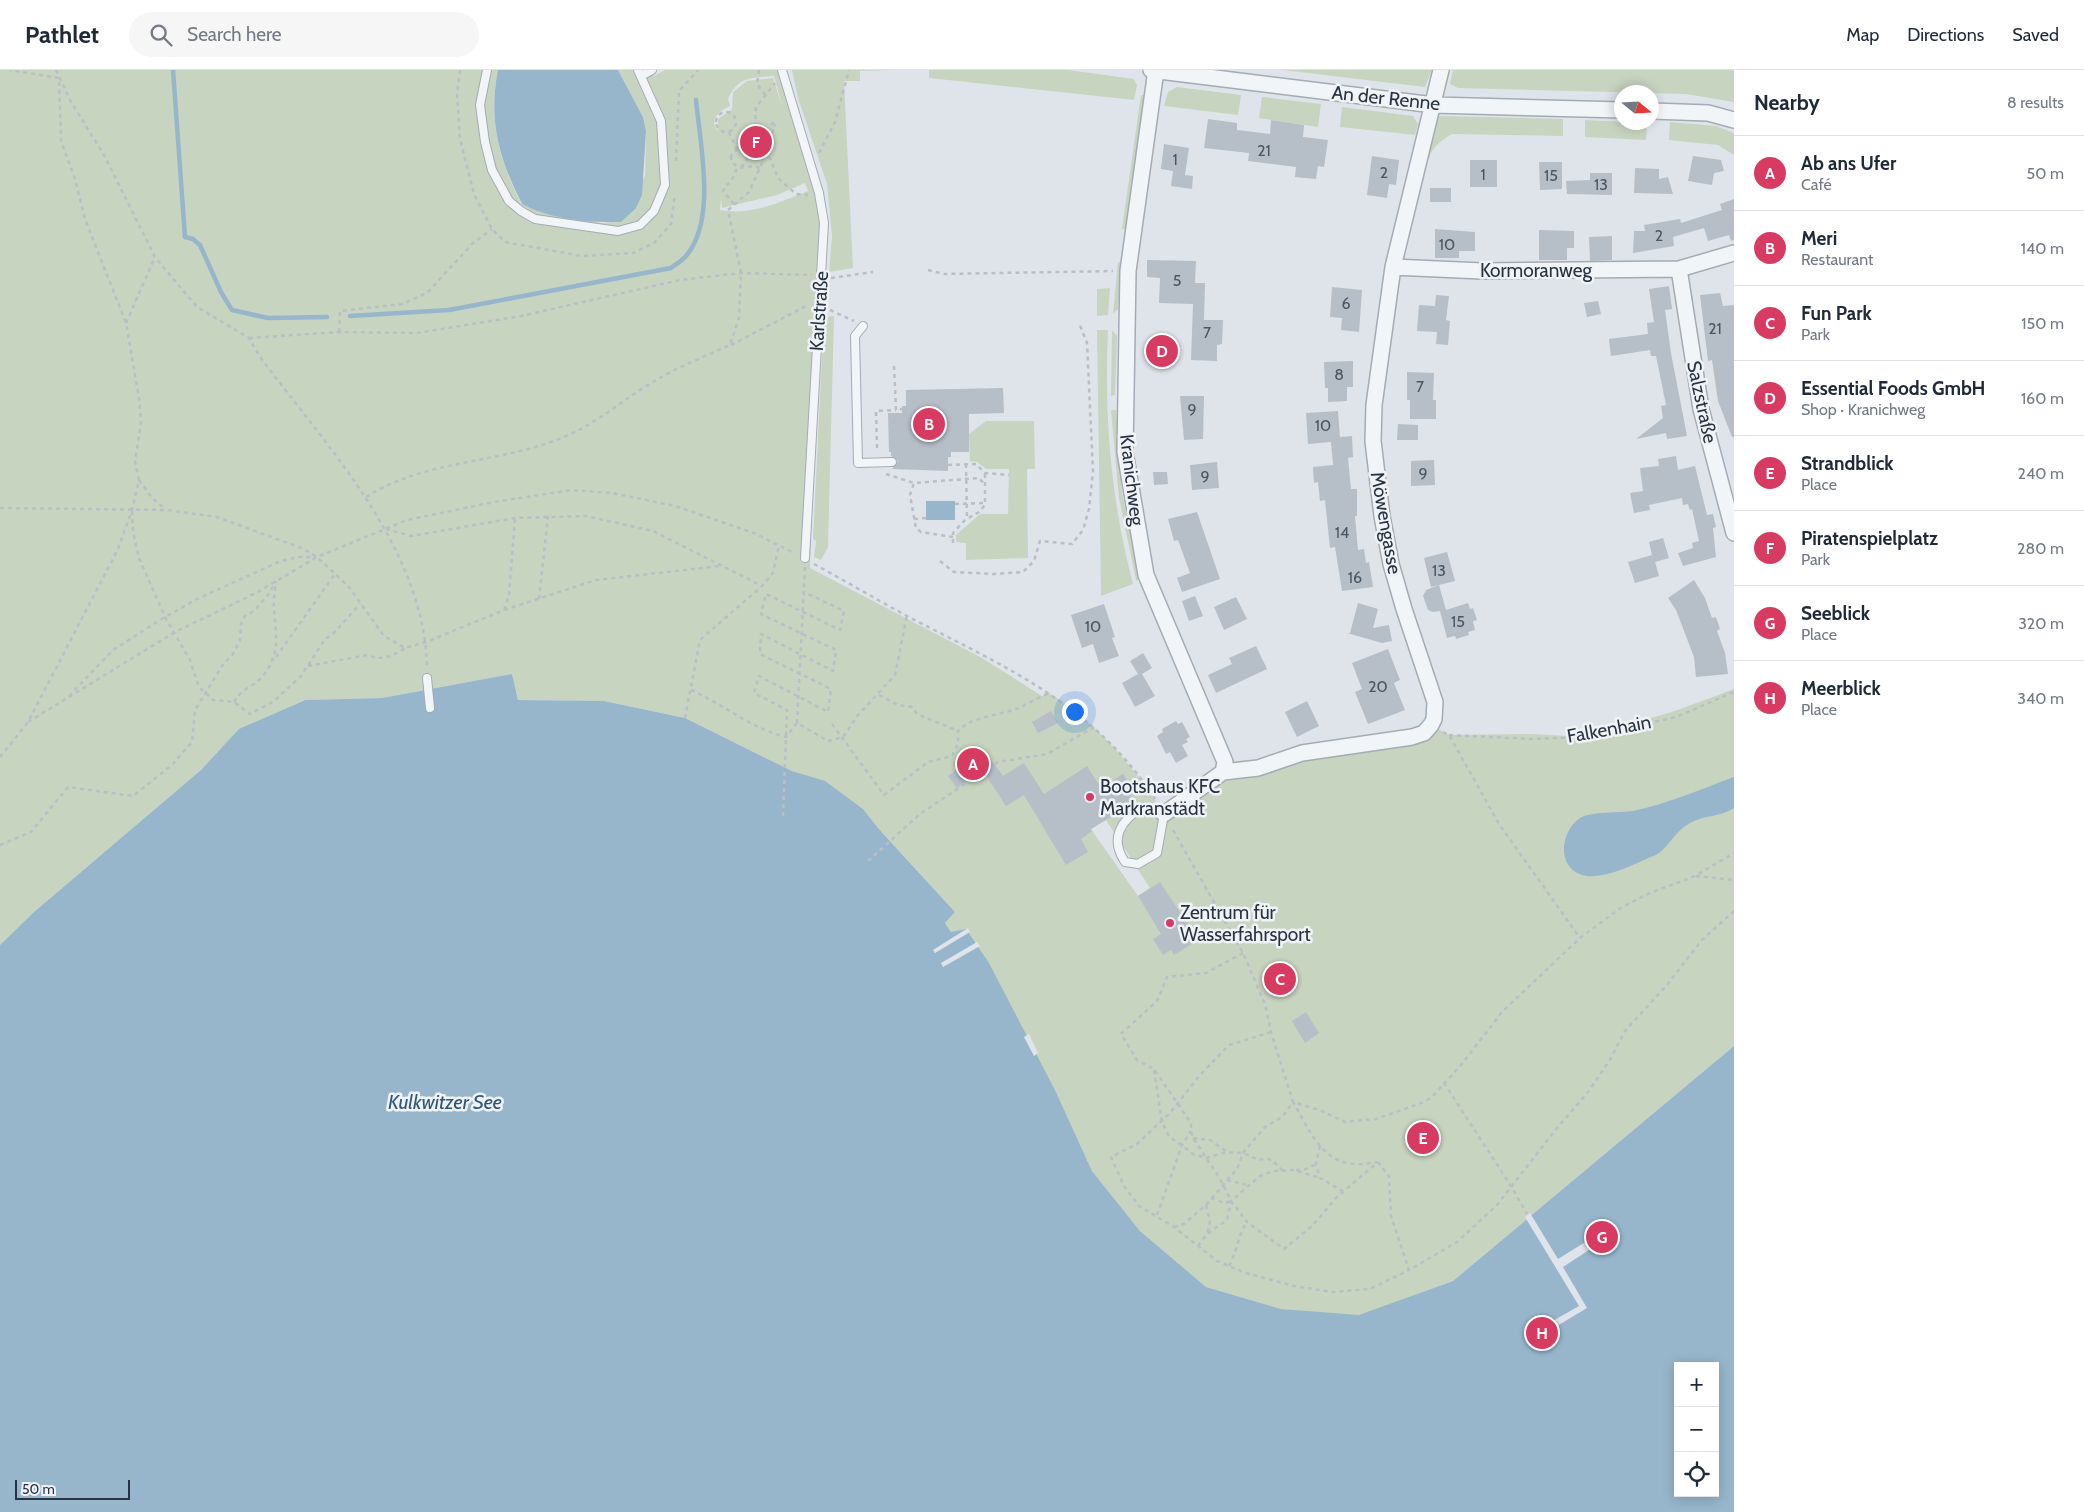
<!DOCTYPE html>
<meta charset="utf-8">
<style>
body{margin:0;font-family:Cabin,sans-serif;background:#f6f6f7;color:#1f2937}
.controls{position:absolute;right:15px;bottom:15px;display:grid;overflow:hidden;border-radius:0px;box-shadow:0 2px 12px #0003}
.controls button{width:45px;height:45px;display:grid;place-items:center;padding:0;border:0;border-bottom:1px solid #e0e1e3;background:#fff;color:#1f2937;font:25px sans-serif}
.compass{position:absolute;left:1614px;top:15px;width:45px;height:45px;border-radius:50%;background:#fff;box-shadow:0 2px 12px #0003;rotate:108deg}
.scale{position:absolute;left:15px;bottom:12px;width:115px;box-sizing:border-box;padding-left:5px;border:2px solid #273342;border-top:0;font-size:14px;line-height:18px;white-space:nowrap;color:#273342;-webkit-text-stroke:4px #eff3f7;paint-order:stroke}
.you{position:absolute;left:1074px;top:641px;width:18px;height:18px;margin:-12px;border:4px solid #fff;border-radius:50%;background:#1a73e8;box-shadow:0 0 0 8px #1a73e833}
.badge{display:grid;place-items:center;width:32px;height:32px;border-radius:50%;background:#d83b61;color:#fff;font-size:16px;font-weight:700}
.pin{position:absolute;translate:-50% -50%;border:2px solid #fff;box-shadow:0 1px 5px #0006}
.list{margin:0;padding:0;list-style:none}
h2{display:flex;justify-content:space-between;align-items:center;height:65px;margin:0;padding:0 20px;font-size:21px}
h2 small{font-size:16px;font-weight:400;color:#747a83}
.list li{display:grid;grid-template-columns:32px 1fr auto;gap:15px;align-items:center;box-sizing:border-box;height:75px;padding:0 20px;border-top:1px solid #e0e1e3}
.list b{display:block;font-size:19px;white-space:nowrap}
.list p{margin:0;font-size:16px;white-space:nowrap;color:#747a83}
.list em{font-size:16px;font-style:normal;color:#747a83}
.icon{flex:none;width:28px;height:28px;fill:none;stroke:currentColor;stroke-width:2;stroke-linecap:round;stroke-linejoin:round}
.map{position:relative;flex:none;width:1734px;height:1442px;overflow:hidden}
header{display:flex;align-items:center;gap:30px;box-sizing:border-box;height:70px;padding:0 25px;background:#fff;border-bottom:1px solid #e0e1e3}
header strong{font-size:24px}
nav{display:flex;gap:28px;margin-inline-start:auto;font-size:18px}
.search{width:350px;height:45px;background:#f6f6f7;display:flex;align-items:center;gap:12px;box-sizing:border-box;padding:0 18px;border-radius:28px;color:#747a83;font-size:19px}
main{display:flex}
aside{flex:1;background:#fff}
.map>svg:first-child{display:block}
.green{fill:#c7d4c0;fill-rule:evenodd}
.water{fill:#97b6cc;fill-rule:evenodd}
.pier{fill:#dfe4ea}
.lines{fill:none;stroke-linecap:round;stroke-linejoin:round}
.stream{stroke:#97b6cc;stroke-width:4.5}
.building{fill:#b6bec7}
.lane-casing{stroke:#a4abb4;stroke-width:10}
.street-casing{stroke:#a4abb4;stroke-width:18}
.path{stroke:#b9bfc4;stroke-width:2.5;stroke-dasharray:4 4;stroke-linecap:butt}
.lane{stroke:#f2f5f7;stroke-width:8}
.street{stroke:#f2f5f7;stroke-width:15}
.poi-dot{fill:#d83b61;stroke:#eff3f7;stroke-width:2}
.labels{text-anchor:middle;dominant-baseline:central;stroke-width:5;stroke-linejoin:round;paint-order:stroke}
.number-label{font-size:16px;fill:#4b5663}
.street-label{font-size:19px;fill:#273342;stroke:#eff3f7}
.poi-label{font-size:19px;fill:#273342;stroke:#eff3f7;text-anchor:start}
.water-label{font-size:20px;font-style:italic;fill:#2e5679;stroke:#eff3f7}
</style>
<header>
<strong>Pathlet</strong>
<div class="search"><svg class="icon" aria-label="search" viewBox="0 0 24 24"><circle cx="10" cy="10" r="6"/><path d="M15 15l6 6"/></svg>Search here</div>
<nav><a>Map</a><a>Directions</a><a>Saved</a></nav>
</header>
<main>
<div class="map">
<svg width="1734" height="1442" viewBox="0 0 1734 1442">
<rect width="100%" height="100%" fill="#dfe4ea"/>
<path class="green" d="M0,0H498C488,50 499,89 521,134L601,153L621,152L645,106L646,61L643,47L618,0H650L654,6L665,0H782L824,153L819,229L810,498L982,588L1042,626L1049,623C1098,654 1133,695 1164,744L1223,702L1381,673L1431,655L1449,665L1531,664L1587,667L1675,641L1734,619V976L1453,1211L1417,1224L1413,1252L1281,1239L1206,1217L1140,1161L1092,1101L1056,1022L1039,991L957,863L951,862L945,853L955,842L883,763L817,709L792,701L685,648L604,631L518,630L512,604L382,628L304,630L239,660L201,700L34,842L0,875ZM774,6L783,39L773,8L747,11L733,22L732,39L718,49V61C708,50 719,41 730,36L728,29C738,6 752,8 774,6ZM805,113L808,121C781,132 750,146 720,140L721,127L722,138L777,125ZM1106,750L1150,818L1138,826L1091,759Z
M792,0H893L860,1V11H844L853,198L829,202L832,166L827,114L798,28Z
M929,0H1068L1134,9L1137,15L1134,30L929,8Z
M1283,0H1432L1425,17Z
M1453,0H1734V32L1686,24L1458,18L1450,14Z
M1177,17L1241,25L1238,45L1164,36L1168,22Z
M1141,25H1146L1127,159H1122Z
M1262,27L1321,34L1318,57L1259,48Z
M1342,37L1413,46L1418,54L1415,65L1340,57Z
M1439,46L1563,49V66L1452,64C1442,70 1431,77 1429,89L1422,87L1431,55Z
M1585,50L1647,53L1646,70L1585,67Z
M1670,52L1716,56L1734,63V85L1718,75L1669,70Z
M1118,192L1122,193L1118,239L1113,244Z
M1110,218L1108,245L1097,246V219Z
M834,246L828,477L821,490L814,487L816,471L813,469L824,247Z
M1097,260H1108C1104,347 1111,430 1133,514L1101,526Z
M1112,260L1117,266L1115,325L1111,326Z
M1111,340H1116L1122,423L1141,509L1136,510L1119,428Z
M986,351H1034L1035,399H1027L1028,488L966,490V473L956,472V465L980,444H1008L1009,399H986L977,392L970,391L969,364Z"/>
<path class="water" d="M498,0H618L643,47L646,61L642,125L636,138L621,152C589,153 550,149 522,134C499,89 488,50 498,0Z
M926,431H955V450H926Z
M512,604L518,630L604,631L685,648L792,701L825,711L863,739L878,758L955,842L945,853L951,862L966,859L989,893L1056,1022L1092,1101L1140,1161L1206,1217L1281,1239L1359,1245L1453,1211L1734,976V1442H0V875L34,842L201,700L239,659L305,630L382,628ZM1678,1296H1715V1423H1678Z
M1734,707V738C1721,747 1704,745 1690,753C1675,761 1669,777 1656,785C1635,793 1610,808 1587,806C1556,802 1559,762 1580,748C1592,741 1619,743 1633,741C1667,734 1701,719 1734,707Z"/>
<path class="pier" d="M968,858L970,862L935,883L933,880Z
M977,872L980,876L943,897L941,893Z
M1029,964L1038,983L1034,986L1024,967Z
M1530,1143L1558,1189L1587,1171L1584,1166L1602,1155L1614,1174L1596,1185L1592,1178L1563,1197L1587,1238L1552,1259L1557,1267L1537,1278L1526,1258L1546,1247L1549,1253L1579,1236L1525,1147Z"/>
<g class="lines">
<path class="stream" d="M173,0L185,167L193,169L200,175L221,222L232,240L268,248L327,247
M350,246L449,240L671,198C676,194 682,191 686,186C717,150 700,74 696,30"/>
</g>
<path class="building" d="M1208,49L1237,53V60L1270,64L1271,50L1304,55L1303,67L1328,70L1324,97L1318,96L1316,109L1295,107L1296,97L1248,91L1249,83L1204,78Z
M1164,74L1189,78L1185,105L1193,106L1192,119L1171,116L1173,101L1161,99Z
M1372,86L1399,90L1396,115L1389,114L1387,128L1367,125Z
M1693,86L1721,90L1724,101L1714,103L1712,115L1688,111Z
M1470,90H1497V117H1470Z
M1539,92H1562V119L1540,120Z
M1635,98L1659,99V109L1668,107L1673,124L1634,123Z
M1590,103H1612V125L1567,124L1566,111L1590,110Z
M1430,118H1451V132H1430Z
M1734,129V170L1731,171L1729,165L1708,171L1704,158L1673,167L1674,176L1633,183L1634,161H1645L1644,155L1680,149L1681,153L1722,140L1720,134Z
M1435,159L1475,162V181H1459V188H1435Z
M1539,160L1574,161V178H1567V190H1539Z
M1612,166V190L1590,191L1589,167Z
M1147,190L1196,191L1195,213H1205L1204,250H1223L1222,274L1217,275V291L1191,290L1193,234L1159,233L1160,208L1147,207Z
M1669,216L1672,239L1665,240L1671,283L1687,366L1667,369L1666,363L1636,369L1663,348L1661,336L1666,335L1656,286H1651L1650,280L1611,286L1609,269L1648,264L1647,253L1654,252L1649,219Z
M1332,217L1362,220L1359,262L1341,260L1342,248L1330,247Z
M1720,223L1723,236L1734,235V367H1732L1718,331L1712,290L1708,291L1700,225Z
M1436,225L1449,226L1446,250L1450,251L1448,275L1436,274L1437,262L1417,261L1419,235L1435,236Z
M1598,231L1601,244L1587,247L1584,233Z
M1353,291V317H1347V331L1328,332V318H1325L1324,292Z
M1407,302L1434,303L1433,330H1436V349H1410V330H1407Z
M1003,318L1004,343L969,344V382H951V387H948V401L892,399L898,391L891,386V382H889L888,343H902V336H906V320Z
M1180,326H1204L1203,369L1184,370Z
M1338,341L1340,367L1352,366L1353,387L1348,388L1351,419H1357V446H1355L1358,480L1364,479L1366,493L1369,492L1373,517L1342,521L1335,477L1330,478L1325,430L1320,431L1318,412L1314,413L1313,397L1333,395L1331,372L1308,374L1306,343Z
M1398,354L1418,355V370H1397Z
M1676,386L1678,400L1695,396L1707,445L1713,444L1716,457L1713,458L1716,487L1683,496L1678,483L1693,478L1692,473L1699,471L1692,439L1690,440L1688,434L1683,435L1682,428L1649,435L1650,440L1634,443L1630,423L1643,421L1640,398L1659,396L1658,389Z
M1434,390L1435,415L1411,416V391Z
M1217,392L1219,418L1192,420L1190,395Z
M1153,402H1167L1168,414L1154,415Z
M1197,442L1220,509L1182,522L1177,508L1190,503L1178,470L1174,471L1168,449Z
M1663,468L1669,488L1655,492L1659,506L1635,513L1628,492L1652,485L1649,472Z
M1447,482L1455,511L1431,517L1424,488Z
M1694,510L1705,528L1712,548L1716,547L1720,559L1717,561L1725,583L1728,604L1696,607L1694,587L1676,540L1668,528Z
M1439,515L1446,540L1468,533L1470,539L1473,538L1477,550L1473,551L1475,560L1468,562L1469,565L1456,569L1455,566L1447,568L1440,541L1433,542L1428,540L1423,526L1426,520Z
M1195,526L1203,546L1189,551L1182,531Z
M1236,527L1247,549L1224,560L1214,537Z
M1358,533L1378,539L1373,558L1389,555L1392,571L1382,573L1347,563H1350Z
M1104,534L1115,567L1112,568L1119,586L1099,593L1093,574L1082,578L1071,545Z
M1256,576L1267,599L1216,623L1208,605L1232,594L1229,588Z
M1388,579L1400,610L1394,613L1405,640L1368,654L1355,622L1362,619L1352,593Z
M1143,583L1152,598L1142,604L1155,626L1135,637L1122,613L1138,604L1130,591Z
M1307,631L1319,656L1297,667L1285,642Z
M1051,641L1058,653L1038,663L1032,652Z
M1176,651L1178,654L1182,652L1190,667L1186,669L1188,672L1182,675L1188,686L1176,693L1170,682L1166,684L1157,666L1163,662L1162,659Z
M983,679L1003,706L1024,693L1044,724L1087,696L1101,718L1123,704L1135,723L1130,726L1132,730L1115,739L1117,743L1091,759L1092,761L1081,769L1088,782L1066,795L1024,725L1006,736L982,699L957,718L948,706Z
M1160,812L1198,870L1174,885L1171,880L1163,885L1153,869L1161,864L1138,826Z
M1306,942L1319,963L1305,973L1292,951Z"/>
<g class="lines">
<defs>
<path id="lane" d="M487,0L480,35L485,72L492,100L509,131L521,141L535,149L618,161L640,155L654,141L665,115L661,51L638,0
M782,0L819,123L824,153L805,488
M641,6L652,0
M863,256L855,266L858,393L892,392
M427,608L430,638
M1143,737L1164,744L1157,783L1138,794L1125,792C1109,768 1121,750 1143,737Z"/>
<path id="street" d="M1151,0L1434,35L1622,40
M1156,0L1128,201L1125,382L1146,505L1225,692L1223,702L1164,744
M1652,41L1708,43L1734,50
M1393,197L1482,201L1679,199L1734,183
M1679,199L1701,339L1734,463
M1223,702L1258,698L1302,683L1412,667L1424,663L1431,655L1434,649L1435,632L1404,539L1391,494L1382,446L1373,371L1374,335L1393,197L1441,0"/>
</defs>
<use href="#lane" class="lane-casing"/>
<use href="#street" class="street-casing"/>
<path class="path" d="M56,0L70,30L104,85L155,187L197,237L249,268L260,287C328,378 424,478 427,597
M460,0L457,24L460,69L474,124L492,159L505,172L582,186L633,183L654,173L671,154L675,124
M759,0L757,14L765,25
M716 52a10 10 0 1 1 20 0a10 10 0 1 1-20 0Z
M773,53L776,57L768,67L762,71L759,69L763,59Z
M729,62L737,80
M759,78H766L778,108L796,124L808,125
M731 88a8 8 0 1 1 16 0a8 8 0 1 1-16 0Z
M819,83L835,52L849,0
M676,91L679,21L698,0
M734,134L723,121L725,116L731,112L737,98L756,96L760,99
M928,200L944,204L1113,201
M831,208L873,202
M830,240L854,251
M126,253L155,187
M339,262L340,241L403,234L428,222L472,174L492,159
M249,268L339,262L417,263L521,246L680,210L741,203L812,205
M731,275L808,235
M894,296L896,340L902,339
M877,378L876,341L896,340
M966,394L967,450
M948,395L976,394L985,403L1009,405
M886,404L914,413
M139,410L152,428L165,439
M366,427C426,389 499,394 564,367C598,353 626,327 658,309C680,296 706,286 730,275L739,248L741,203L728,140L749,122L762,93L755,56L756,37L775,13
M955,434L985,433
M0,438L167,440L217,447L304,479L317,487L349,517L384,566L405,578L426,572L504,540L596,510L720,496
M132,441L133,462L139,488L165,547L190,590L199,617L213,630L234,632L250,644L274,631L301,606L325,569L332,565L360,534
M914,449L926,448
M386,459L411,466L515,448L586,446L653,461L762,516
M953,467L921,462L916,458L910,425L914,413L979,408L985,415
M953,473V463L965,450L979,442L985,435V403
M940,491L954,502L994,504L1023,502L1034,491L1040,471L1072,474L1083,460L1089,439L1093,401L1087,273L1079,253
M814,494C845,511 876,529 907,546C1003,596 1094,634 1155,729
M539,529L548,446
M504,540L509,525L515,448
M276,587L335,504
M308,596L367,585C382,591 391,587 405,578
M691,620C723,634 752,659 786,667L797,653L828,671L843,667L858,645L895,605L907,545
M879,625L898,635L912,637L917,644L958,661
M69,626L113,580L160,550L197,529L281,491L298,487H316
M234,632C243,617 254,617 263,606C281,583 276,567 274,539C273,531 275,521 276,512
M685,648L700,570L762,516L773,503L779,475
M28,652L175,562L256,523L317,487L407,450L494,432L572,420L612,423L675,436L754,463L794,483
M797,653L805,497
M832,654L884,725L928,692L952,686L958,674V661C971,647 995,646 1013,640C1025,636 1037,628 1049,623
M1443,662L1449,665L1499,754L1580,868
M1449,665L1531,669L1587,667L1676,647L1734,622
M0,687L28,652L118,479L132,440L139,410L135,392L141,352L139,328L126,253L85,149L75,109L61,71L59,8L10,0
M783,746L787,640L754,623L759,606L828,642L831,619L760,584L761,564L833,601L836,580L761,544L766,524L840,560L844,541L804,522
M1173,760L1243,883L1265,934L1271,962L1293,1032L1322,1041L1345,1052L1376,1049L1424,1032L1432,1027L1461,995L1502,942L1580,868L1622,837L1650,823L1695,806L1734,783
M0,775L31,762L68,717L133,726L172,695L192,672L195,640L222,596L233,584L240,570L241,554L245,546L254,541L268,525L276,511
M868,791L920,744L998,692L1047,684L1094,657
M1696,806L1734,810
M1243,883L1206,903L1167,907L1157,931L1121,964L1137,990L1154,999L1191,1053V1061L1193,1068L1219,1107L1231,1131L1247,1152L1284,1179L1312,1156L1337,1127L1378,1092
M1271,962L1229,975L1200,1005L1170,1043L1137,1074L1111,1087L1124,1116L1139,1136L1174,1157L1217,1191L1246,1203L1294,1216L1332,1222L1370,1219L1409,1200
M1154,1000L1162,1052L1169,1066L1193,1084L1206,1088L1227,1082
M1444,1013L1511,1116L1527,1144
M1193,1068L1210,1070L1227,1082L1243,1083L1259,1090L1266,1088L1273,1091L1283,1101
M1320,1076L1316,1094L1320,1108L1344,1122
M1378,1092L1389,1106L1391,1146L1409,1200L1457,1172L1497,1135L1557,1058L1589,1021L1611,988L1625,961L1667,915L1701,871L1734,841
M1296,1100L1306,1099L1316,1094
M1227,1110L1247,1115
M1211,1128L1224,1133L1231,1131
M1206,1135L1210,1152L1207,1164
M1157,1145L1182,1075L1191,1061
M1174,1157L1184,1154L1206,1135L1237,1099L1243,1083L1265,1057L1282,1047L1293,1032C1308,1057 1321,1092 1354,1094C1361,1095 1370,1093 1377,1092
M1198,1176L1207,1164L1227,1150L1231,1131L1260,1106L1273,1101L1294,1100L1320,1108
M1229,1196C1237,1182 1238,1165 1247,1152"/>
<use href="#lane" class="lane"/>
<use href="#street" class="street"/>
</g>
<g class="poi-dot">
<circle cx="1090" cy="727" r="5"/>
<circle cx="1170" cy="853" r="5"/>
</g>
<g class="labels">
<g class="number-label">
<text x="1264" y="80">21</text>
<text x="1175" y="89">1</text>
<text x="1384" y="102">2</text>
<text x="1483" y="104">1</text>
<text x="1551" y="105">15</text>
<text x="1601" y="114">13</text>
<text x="1659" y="165">2</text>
<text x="1447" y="174">10</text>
<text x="1177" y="210">5</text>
<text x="1346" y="233">6</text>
<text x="1715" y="258">21</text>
<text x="1207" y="262">7</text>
<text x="1339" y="304">8</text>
<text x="1420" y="316">7</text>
<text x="1192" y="339">9</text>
<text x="1323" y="355">10</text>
<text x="1423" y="403">9</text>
<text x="1205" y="406">9</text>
<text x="1342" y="462">14</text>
<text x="1439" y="500">13</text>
<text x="1355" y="507">16</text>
<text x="1458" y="551">15</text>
<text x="1093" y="556">10</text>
<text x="1378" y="616">20</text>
</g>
<g class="street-label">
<text transform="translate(1386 28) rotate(6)">An der Renne</text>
<text x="1536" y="200">Kormoranweg</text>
<text transform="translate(819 241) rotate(-86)">Karlstraße</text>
<text transform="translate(1702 332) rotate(78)">Salzstraße</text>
<text transform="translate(1132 410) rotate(83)">Kranichweg</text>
<text transform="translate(1386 453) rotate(80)">Möwengasse</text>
<text transform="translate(1609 659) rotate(-10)">Falkenhain</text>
</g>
<g class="poi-label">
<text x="1100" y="716">Bootshaus KFC<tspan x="1100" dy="22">Markranstädt</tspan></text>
<text x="1180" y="842">Zentrum für<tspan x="1180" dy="22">Wasserfahrsport</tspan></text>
</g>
<g class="water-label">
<text x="445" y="1032">Kulkwitzer See</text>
</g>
</g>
</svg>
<div class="controls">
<button>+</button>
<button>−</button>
<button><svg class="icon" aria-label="locate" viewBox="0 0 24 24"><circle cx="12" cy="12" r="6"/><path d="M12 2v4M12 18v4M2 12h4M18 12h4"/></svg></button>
</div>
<svg class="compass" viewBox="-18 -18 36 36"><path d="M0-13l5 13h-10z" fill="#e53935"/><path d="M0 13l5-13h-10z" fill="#747a83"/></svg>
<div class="scale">50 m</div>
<div class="you"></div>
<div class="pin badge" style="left:973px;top:694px">A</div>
<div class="pin badge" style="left:929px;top:354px">B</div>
<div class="pin badge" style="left:1280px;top:909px">C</div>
<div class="pin badge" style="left:1162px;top:281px">D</div>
<div class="pin badge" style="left:1423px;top:1068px">E</div>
<div class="pin badge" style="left:756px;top:72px">F</div>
<div class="pin badge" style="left:1602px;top:1167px">G</div>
<div class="pin badge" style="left:1542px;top:1263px">H</div>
</div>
<aside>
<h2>Nearby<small>8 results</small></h2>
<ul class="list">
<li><span class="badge">A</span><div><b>Ab ans Ufer</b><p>Café</p></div><em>50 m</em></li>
<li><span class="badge">B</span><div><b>Meri</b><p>Restaurant</p></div><em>140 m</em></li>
<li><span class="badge">C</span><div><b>Fun Park</b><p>Park</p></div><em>150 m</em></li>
<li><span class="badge">D</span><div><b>Essential Foods GmbH</b><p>Shop · Kranichweg</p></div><em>160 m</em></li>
<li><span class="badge">E</span><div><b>Strandblick</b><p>Place</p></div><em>240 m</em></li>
<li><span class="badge">F</span><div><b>Piratenspielplatz</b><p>Park</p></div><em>280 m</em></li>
<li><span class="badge">G</span><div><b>Seeblick</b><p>Place</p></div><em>320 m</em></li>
<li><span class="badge">H</span><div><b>Meerblick</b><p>Place</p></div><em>340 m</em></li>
</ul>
</aside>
</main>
